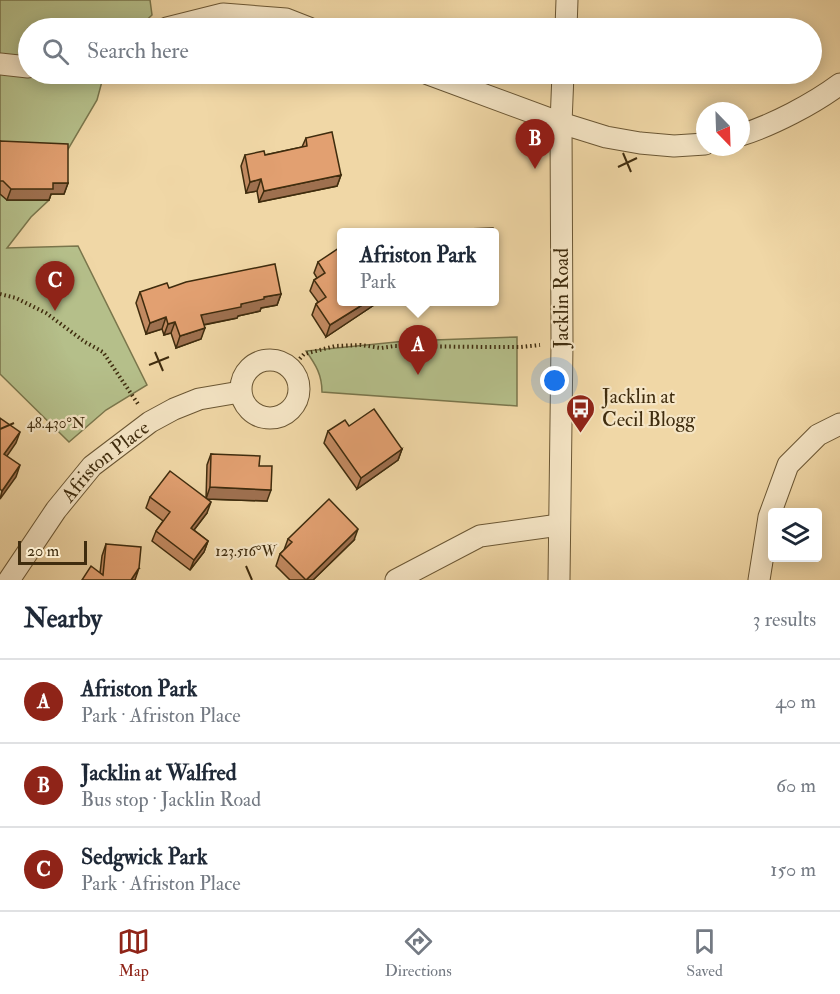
<!DOCTYPE html>
<meta charset="utf-8">
<style>
body{margin:0;font-family:"IM FELL Double Pica",serif;background:#f6f6f7;color:#1f2937}
.controls{position:absolute;right:18px;bottom:18px;display:grid;overflow:hidden;border-radius:6px;box-shadow:0 3px 15px #0003}
.controls button{width:54px;height:54px;display:grid;place-items:center;padding:0;border:0;border-bottom:2px solid #e0e1e3;background:#fff;color:#1f2937;font:30px sans-serif}
.compass{position:absolute;left:696px;top:102px;width:54px;height:54px;border-radius:50%;background:#fff;box-shadow:0 3px 15px #0003;rotate:157deg}
.scale{position:absolute;left:18px;bottom:15px;width:69px;box-sizing:border-box;padding-left:6px;border:3px solid #3f2c0e;border-top:0;font-size:16px;line-height:21px;white-space:nowrap;color:#3f2c0e;-webkit-text-stroke:4px #f5e5c5;paint-order:stroke}
.you{position:absolute;left:555px;top:381px;width:21px;height:21px;margin:-15px;border:4px solid #fff;border-radius:50%;background:#1a73e8;box-shadow:0 0 0 9px #1a73e833}
.badge{display:grid;place-items:center;width:39px;height:39px;border-radius:50%;background:#8f2418;color:#fff;font-size:20px;font-weight:700}
.pin{position:absolute;translate:-50% -50px;filter:drop-shadow(0 2px 3px #0008)}
.pin::after{content:'';position:absolute;top:32px;width:21px;height:18px;background:inherit;clip-path:polygon(0 0,100% 0,50% 100%)}
.popup{position:absolute;left:337px;top:228px;width:162px;height:78px;box-sizing:border-box;display:grid;place-content:center;border-radius:6px;background:#fff;filter:drop-shadow(0 2px 4px #0005);font-size:20px;white-space:nowrap;color:#747a83}
.popup b{font-size:22px;color:#1f2937}
.popup::after{content:'';position:absolute;left:50%;top:100%;margin-left:-12px;border:12px solid transparent;border-top-color:#fff}
.list{margin:0;padding:0;list-style:none}
h2{display:flex;justify-content:space-between;align-items:center;height:78px;margin:0;padding:0 24px;font-size:26px}
h2 small{font-size:20px;font-weight:400;color:#747a83}
.list li{display:grid;grid-template-columns:39px 1fr auto;gap:18px;align-items:center;box-sizing:border-box;height:84px;padding:0 24px;border-top:2px solid #e0e1e3}
.list b{display:block;font-size:22px;white-space:nowrap}
.list p{margin:0;font-size:20px;white-space:nowrap;color:#747a83}
.list em{font-size:20px;font-style:normal;color:#747a83}
.icon{flex:none;width:33px;height:33px;fill:none;stroke:currentColor;stroke-width:2;stroke-linecap:round;stroke-linejoin:round}
.map{position:relative;flex:none;width:840px;height:580px;overflow:hidden}
.search{position:absolute;background:#fff;box-shadow:0 3px 15px #0003;left:18px;right:18px;top:18px;height:66px;display:flex;align-items:center;gap:15px;box-sizing:border-box;padding:0 21px;border-radius:33px;color:#747a83;font-size:22px}
.sheet{height:330px;background:#fff}
nav{display:flex;justify-content:space-around;align-items:center;box-sizing:border-box;height:84px;border-top:2px solid #e0e1e3;background:#fff;font-size:16px;color:#747a83}
nav a{display:grid;justify-items:center;gap:3px}
nav .on{color:#8f2418}
.map>svg:first-child{display:block}
.green{fill:#b5bf8a;stroke:#7a764c;stroke-width:1.5}
.lines{fill:none;stroke-linecap:round;stroke-linejoin:round}
.street-casing{stroke:#6b5734;stroke-width:23}
.path{stroke:#3f2c0e;stroke-width:4;stroke-dasharray:1.5 3;stroke-linecap:butt}
.street{stroke:#f5e5c5;stroke-width:21}
.wall{fill:#c28a61;stroke:#3f2c0e;stroke-width:1.5}
.shaded-wall{fill:#9e704f;stroke:#3f2c0e;stroke-width:1.5}
.building{fill:#e2a071;stroke:#3f2c0e;stroke-width:1.5}
.ticks{fill:none;stroke:#3f2c0e;stroke-width:2}
.labels{text-anchor:middle;dominant-baseline:central;stroke-width:4.5;stroke-linejoin:round;paint-order:stroke}
.street-label{font-size:20px;fill:#3f2c0e;stroke:#f5e5c5}
.poi-label{font-size:20px;fill:#3f2c0e;stroke:#f5e5c5;text-anchor:start}
.ticks-label{font-size:15px;text-anchor:middle;fill:#3f2c0e;stroke:#f5e5c5;stroke-width:4.5;stroke-linejoin:round;paint-order:stroke}
</style>
<div class="map">
<svg width="840" height="580" viewBox="0 0 840 580">
<rect width="100%" height="100%" fill="#f0d7a6"/>
<filter id="stains"><feTurbulence type="fractalNoise" baseFrequency=".00333" numOctaves="4"/><feColorMatrix values="0 0 0 0 .2 0 0 0 0 .09 0 0 0 0 .02 0 0 0 .5 -.17"/></filter>
<radialGradient id="worn" r=".72"><stop offset=".6" stop-color="#630" stop-opacity="0"/><stop offset="1" stop-color="#630" stop-opacity=".3"/></radialGradient>
<path class="green" d="M0,0H150L152,15L138,28H28V74H104L97,100L64,156L49,200L31,217L7,248L78,246L147,385L106,410L69,442L0,374Z
M517,337V406L322,392C322,375 316,365 306,351L406,341Z"/>
<g class="lines">
<defs>
<g id="street">
<path d="M167,28L223,14L286,19L309,28"/>
<path d="M566,28L567,0"/>
<path d="M0,64L28,67"/>
<path d="M428,74L561,123L606,137L640,143L674,146L705,144"/>
<path d="M741,135C773,125 813,104 840,84"/>
<circle cx="270" cy="389" r="29"/>
<path id="s1" d="M9,580L56,510L92,466L150,422L174,409L199,399L240,392"/>
<path d="M396,580L480,536L559,525"/>
<path d="M559,580L562,343L561,123L563,74"/>
<path d="M759,580L769,517L788,465L818,435L840,424"/>
</g>
</defs>
<use href="#street" class="street-casing"/>
<path class="path" d="M0,294L16,298L46,313L85,342L103,352L138,404
M291,369L304,354L335,346L361,345L381,348L395,346L488,347H521L540,345"/>
<use href="#street" class="street"/>
</g>
<path class="wall" d="M306,138L341,175L337,186L259,202L257,191L246,193L241,166L245,155H265L302,147Z
M0,141L68,183L64,194H51L49,200H7L0,194Z
M318,262L374,305L326,337L312,315L316,304L318,302L310,291L314,280L317,278L314,273Z
M169,288L281,294L277,305L261,308L260,311L238,316L237,318L204,325L201,339L176,348L171,333L164,335L162,329L146,334L136,303L140,292Z
M349,426L402,449L398,460L357,489L324,443L328,431Z
M211,454L259,466L267,501L206,499L207,513L194,530L208,541L204,552L190,570L152,541L156,531L163,521L146,508L150,497L206,499L207,465Z
M288,539L354,540L313,580H290L276,566L280,554L284,550Z
M106,544L139,568L82,580L100,573L102,556Z"/>
<path class="shaded-wall" d="M341,175L337,186L259,202L264,191Z
M261,179L257,191L246,193L250,182Z
M53,183H68L64,194H51L49,200H7L11,189Z
M281,294L277,305L261,308L260,311L238,316L237,318L197,326L201,315L241,304L264,297Z
M367,302H376L374,305L326,337L330,325Z
M166,317L162,329L146,334L150,323Z
M175,322L171,333L164,335L168,324Z
M205,328L201,339L176,348L180,336Z
M20,432L16,443L0,466L4,454Z
M402,449L398,460L357,489L361,478Z
M20,465L16,477L0,499L2,491Z
M210,487L271,490L267,501L206,499Z
M211,502L207,513L187,539L191,528Z
M358,529L354,540L313,580H306Z
M208,541L204,552L190,570L194,560Z
M139,568L135,580H131Z"/>
<path class="building" d="M332,132L341,175L264,191L261,179L250,182L245,155L264,151L265,155L307,146L306,138Z
M0,141L68,144V183H53V189H11L3,181H0Z
M493,228V232H439V230Z
M342,246V302H367L330,325L316,304L326,297L314,280L325,273L318,262Z
M275,264L281,294L264,297V299L241,304V307L201,315L205,328L180,336L175,322L168,324L166,317L150,323L140,292L167,283L169,288L186,282Z
M374,409L402,449L361,478L328,431L345,420L349,426Z
M0,418L20,432L4,454L20,465L2,491L0,489Z
M211,454L260,456L259,466H272L271,490L210,487Z
M170,471L211,502L191,528L208,541L194,560L156,531L170,512L150,497Z
M329,499L358,529L306,580L280,554L292,542L288,539Z
M106,544L141,547L139,568L131,580H82L91,566L103,575Z"/>
<path class="ticks" d="M623,153L631,172M618,167L637,158M155,352L163,371M149,365L169,357M0,429L14,423M246,566L252,580"/>
<defs>
<symbol id="bus-pin" viewBox="-11 -11 22 30"><path d="M0 17L-7.5 6A9.5 9.5 0 1 1 7.5 6Z" fill="#8f2418" stroke="#f5e5c5"/><path d="M-5-6H5V4H4V6H2V4H-2V6H-4V4H-5ZM-3.5-4V0h7V-4ZM-3.5 1.2v1.5H-2V1.2ZM2 1.2v1.5H3.5V1.2Z" fill="#fff"/></symbol>
</defs>
<g fill-rule="evenodd">
<use href="#bus-pin" x="564" y="392" width="33" height="45"/>
</g>
<g class="labels">
<g class="street-label">
<text transform="translate(561 298) rotate(-90)">Jacklin Road</text>
<text stroke="none"><textPath href="#s1" startOffset="154">Afriston Place</textPath></text>
</g>
<g class="poi-label">
<text x="602" y="396">Jacklin at<tspan x="602" dy="23">Cecil Blogg</tspan></text>
</g>
</g>
<g class="ticks-label">
<text x="56" y="428">48.430°N</text>
<text x="246" y="556">123.516°W</text>
</g>
<rect width="100%" height="100%" filter="url(#stains)"/>
<rect width="100%" height="100%" fill="url(#worn)"/>
</svg>
<div class="controls">
<button><svg class="icon" aria-label="layers" viewBox="0 0 24 24"><path d="M12 4l9 5-9 5-9-5zM3 14l9 5 9-5"/></svg></button>
</div>
<svg class="compass" viewBox="-18 -18 36 36"><path d="M0-13l5 13h-10z" fill="#e53935"/><path d="M0 13l5-13h-10z" fill="#747a83"/></svg>
<div class="scale">20 m</div>
<div class="you"></div>
<div class="pin badge" style="left:418px;top:375px">A</div>
<div class="popup"><b>Afriston Park</b>Park</div>
<div class="pin badge" style="left:535px;top:169px">B</div>
<div class="pin badge" style="left:55px;top:311px">C</div>
<div class="search"><svg class="icon" aria-label="search" viewBox="0 0 24 24"><circle cx="10" cy="10" r="6"/><path d="M15 15l6 6"/></svg>Search here</div>
</div>
<section class="sheet">
<h2>Nearby<small>3 results</small></h2>
<ul class="list">
<li><span class="badge">A</span><div><b>Afriston Park</b><p>Park · Afriston Place</p></div><em>40 m</em></li>
<li><span class="badge">B</span><div><b>Jacklin at Walfred</b><p>Bus stop · Jacklin Road</p></div><em>60 m</em></li>
<li><span class="badge">C</span><div><b>Sedgwick Park</b><p>Park · Afriston Place</p></div><em>150 m</em></li>
</ul>
</section>
<nav>
<a class="on"><svg class="icon" aria-label="map" viewBox="0 0 24 24"><path d="M3 6l6-2 6 2 6-2v14l-6 2-6-2-6 2zM9 4v14M15 6v14"/></svg>Map</a>
<a><svg class="icon" aria-label="directions" viewBox="0 0 24 24"><path d="M12 3l9 9-9 9-9-9zM9 14v-3h6M13 9l2 2-2 2"/></svg>Directions</a>
<a><svg class="icon" aria-label="saved" viewBox="0 0 24 24"><path d="M7 4h10v16l-5-4-5 4z"/></svg>Saved</a>
</nav>
